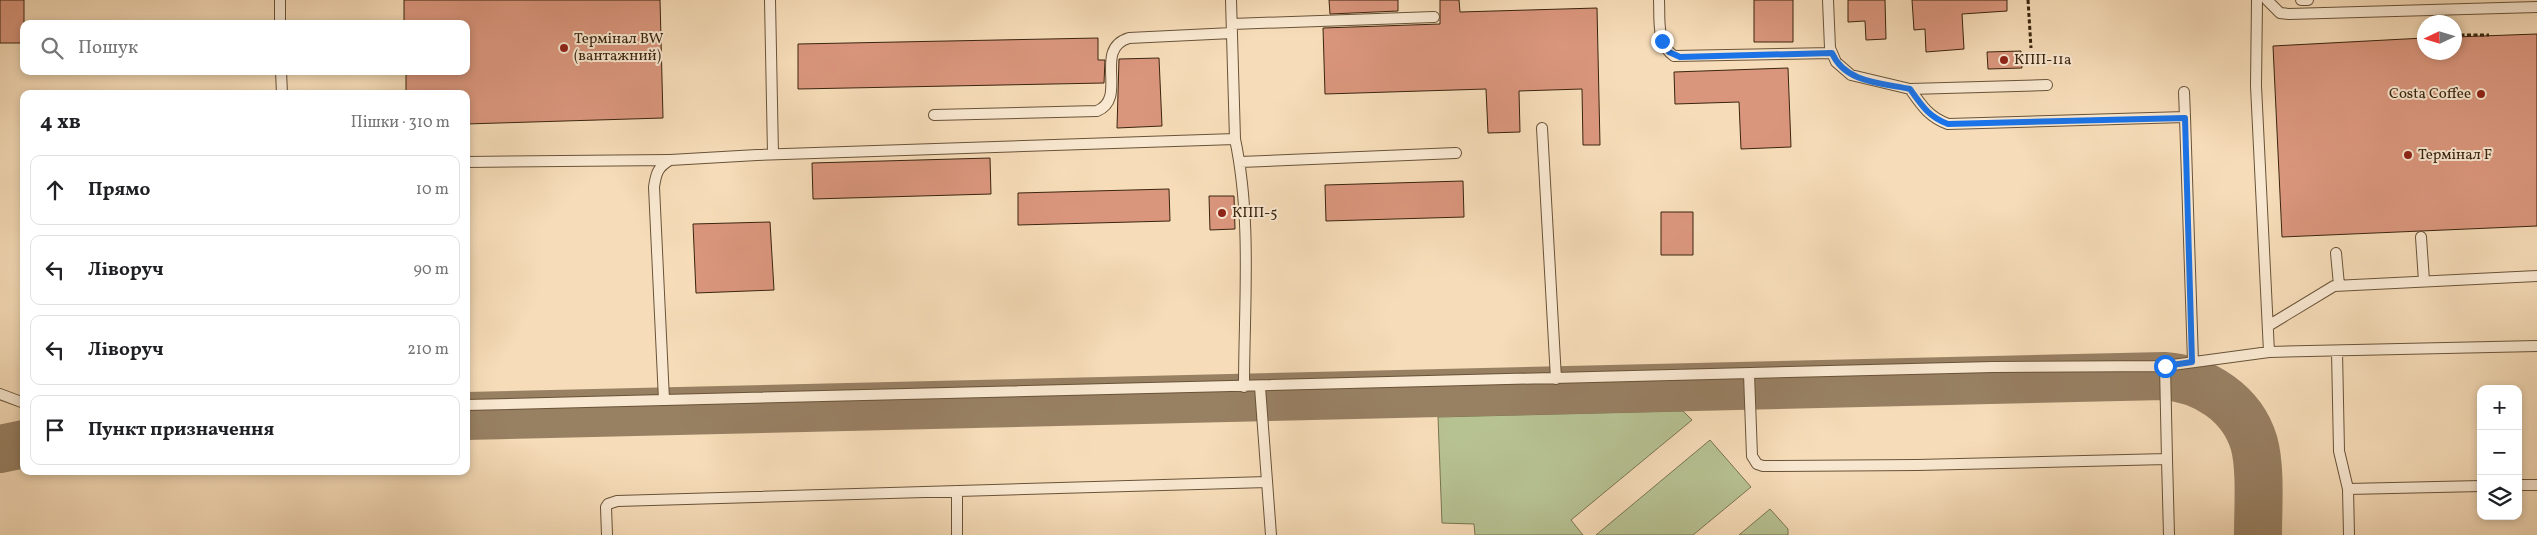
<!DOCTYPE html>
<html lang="uk">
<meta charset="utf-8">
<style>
body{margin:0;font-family:Vollkorn,serif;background:#f6f6f6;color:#202124}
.controls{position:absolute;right:15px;bottom:15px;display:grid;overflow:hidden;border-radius:10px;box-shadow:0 2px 8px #0003}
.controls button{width:45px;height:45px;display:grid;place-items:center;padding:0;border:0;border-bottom:1px solid #e0e0e0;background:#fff;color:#202124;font:25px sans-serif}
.compass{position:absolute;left:2417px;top:15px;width:45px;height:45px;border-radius:50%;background:#fff;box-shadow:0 2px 8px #0003;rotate:266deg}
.stop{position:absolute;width:15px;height:15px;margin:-11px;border:4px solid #1a73e8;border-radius:50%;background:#fff}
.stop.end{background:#1a73e8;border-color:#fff;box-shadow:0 1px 5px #0008}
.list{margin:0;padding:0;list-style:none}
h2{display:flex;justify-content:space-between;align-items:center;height:65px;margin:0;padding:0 20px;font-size:21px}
h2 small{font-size:16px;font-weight:400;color:#757577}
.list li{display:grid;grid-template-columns:32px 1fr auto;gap:15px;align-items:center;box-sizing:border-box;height:70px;margin:0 10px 10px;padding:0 10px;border:1px solid #e0e0e0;border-radius:10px}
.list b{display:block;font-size:19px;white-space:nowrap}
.list em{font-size:16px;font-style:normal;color:#757577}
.icon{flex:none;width:28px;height:28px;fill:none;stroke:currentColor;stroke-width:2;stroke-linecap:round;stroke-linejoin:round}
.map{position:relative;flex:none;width:2537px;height:535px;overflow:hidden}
.search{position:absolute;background:#fff;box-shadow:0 2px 8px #0003;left:20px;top:20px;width:450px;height:55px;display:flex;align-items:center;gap:12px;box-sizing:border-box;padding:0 18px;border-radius:10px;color:#757577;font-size:19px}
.panel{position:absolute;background:#fff;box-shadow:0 2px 8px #0003;left:20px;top:90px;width:450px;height:385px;border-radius:10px}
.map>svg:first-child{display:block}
.green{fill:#b7c293;stroke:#787450}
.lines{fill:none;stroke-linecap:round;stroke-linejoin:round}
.taxiway{stroke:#988063;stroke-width:48}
.building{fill:#da967d;stroke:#3a250e}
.service-casing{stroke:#695338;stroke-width:12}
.path{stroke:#3a250e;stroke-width:3;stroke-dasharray:4 2.5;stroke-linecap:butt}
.service{stroke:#f9e8d1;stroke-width:10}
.route{stroke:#1a73e8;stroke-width:6}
.poi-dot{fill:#8f2418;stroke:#f9e8d1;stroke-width:2}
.labels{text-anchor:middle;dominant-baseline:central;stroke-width:4;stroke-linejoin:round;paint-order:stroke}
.poi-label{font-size:15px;fill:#3a250e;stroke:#f9e8d1;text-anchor:start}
</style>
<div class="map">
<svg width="2537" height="535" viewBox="0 0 2537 535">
<rect width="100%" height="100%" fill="#f6dcb8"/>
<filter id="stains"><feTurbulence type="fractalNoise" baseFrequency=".004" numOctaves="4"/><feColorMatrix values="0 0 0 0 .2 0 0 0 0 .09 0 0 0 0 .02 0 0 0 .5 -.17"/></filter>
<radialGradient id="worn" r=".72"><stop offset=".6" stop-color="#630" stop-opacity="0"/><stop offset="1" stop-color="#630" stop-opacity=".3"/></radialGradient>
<path class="green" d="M1683,411L1692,420L1571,520L1583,535H1475L1474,524L1442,523L1438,417Z
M1710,440L1751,487L1693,535H1596Z
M1770,509L1788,529V535H1739Z"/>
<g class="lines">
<path class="taxiway" d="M466,416L2164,376C2204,379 2242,403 2254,443C2261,468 2258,508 2258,535
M0,449L24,444"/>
</g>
<path class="building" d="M0,0H24V43H0Z
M404,0H660L663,118L466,124V94H406V71H466V24H404Z
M1329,0H1398V11L1330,14Z
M1440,0H1459L1460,12L1597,8L1600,145H1583L1582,89L1519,91L1520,132L1488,133L1486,89L1325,94L1323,28L1440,24Z
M1754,0H1793V42H1754Z
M1848,0H1885L1886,39L1866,40L1865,21L1848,22Z
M1912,0H2007V11L1962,14L1964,49L1926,52L1925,29L1914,30Z
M2537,34V226L2282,237L2273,46L2424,38V52H2454V37Z
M1098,38V60H1105L1104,83L798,89V44Z
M2021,51L2022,68L1988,69L1987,52Z
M1159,58L1162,126L1117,128L1119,59Z
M1788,68L1791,147L1741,149L1739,102L1675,104L1674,72Z
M990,158L991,194L813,199L812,163Z
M1463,181L1464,217L1326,221L1325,185Z
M1169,189L1170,221L1018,225V193Z
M1209,196H1234L1235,229L1210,230Z
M1661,212H1693V255H1661Z
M770,222L774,290L696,293L693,224Z"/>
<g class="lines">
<defs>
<path id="service" d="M280,0V24
M770,0L773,154
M1231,0L1235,139C1252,219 1244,306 1244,387
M1659,0C1660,19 1656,44 1674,56L1832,53
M1828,0L1830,48L1836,62L1851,75L1910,89L2047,85
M2257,0L2256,86L2269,352
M2267,0L2280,13L2289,14L2537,7
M2301,0H2308
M1232,24L1434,17
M281,71L282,94
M1910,89C1922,106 1929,117 1948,124L2185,117L2193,362
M2184,92L2185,117
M934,115L1097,111C1129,98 1092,49 1129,38L1232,33
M1542,128L1556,379
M1235,139L757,155L670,160C658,167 656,173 654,187L664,400L1993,367L2165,366
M466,162L669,160
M1240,162L1456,153
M2421,237L2424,281
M2336,253L2339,285
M2268,326L2334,286L2537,276
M2337,351L2339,451L2348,489L2349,535
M1749,374L1752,456L1757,464L1763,466L1917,465L2167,459L2165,366L2269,352L2537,346
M1260,387L1271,535
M0,394L24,403
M466,405L664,400
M2167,459L2169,535
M2518,485H2537
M2348,489L2481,486
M607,535L606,507L608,504L617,501L1267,482
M957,535V491"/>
</defs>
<use href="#service" class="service-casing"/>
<path class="path" d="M2028,0L2031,48
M2454,35H2489
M2421,38H2424"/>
<use href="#service" class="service"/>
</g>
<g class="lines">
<path class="route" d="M1662,41L1669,52L1680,57L1832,53C1845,83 1882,83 1910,89C1922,106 1929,117 1948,124L2185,118L2192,362L2165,366"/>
</g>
<g class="poi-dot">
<circle cx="564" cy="48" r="5"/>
<circle cx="2004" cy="60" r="5"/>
<circle cx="2481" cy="94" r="5"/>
<circle cx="2408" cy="155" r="5"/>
<circle cx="1222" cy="213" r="5"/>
</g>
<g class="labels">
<g class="poi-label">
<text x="574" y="39">Термінал BW<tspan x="574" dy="17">(вантажний)</tspan></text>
<text x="2014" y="60">КПП-11а</text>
<text x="2471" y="94" text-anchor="end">Costa Coffee</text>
<text x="2418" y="155">Термінал F</text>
<text x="1232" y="213">КПП-5</text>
</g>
</g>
<rect width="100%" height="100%" filter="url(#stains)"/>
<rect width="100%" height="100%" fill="url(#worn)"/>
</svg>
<div class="controls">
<button>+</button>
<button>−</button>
<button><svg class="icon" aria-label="layers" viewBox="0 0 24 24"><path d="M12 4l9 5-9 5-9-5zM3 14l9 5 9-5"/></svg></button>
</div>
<svg class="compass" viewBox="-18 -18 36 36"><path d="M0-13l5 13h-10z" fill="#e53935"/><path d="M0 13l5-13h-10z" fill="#757577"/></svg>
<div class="stop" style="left:2165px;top:366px"></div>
<div class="stop end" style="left:1662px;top:41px"></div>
<div class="search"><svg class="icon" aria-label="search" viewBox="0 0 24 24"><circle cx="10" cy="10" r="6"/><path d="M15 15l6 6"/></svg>Пошук</div>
<section class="panel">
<h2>4 хв<small>Пішки · 310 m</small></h2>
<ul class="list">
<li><svg class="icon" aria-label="ahead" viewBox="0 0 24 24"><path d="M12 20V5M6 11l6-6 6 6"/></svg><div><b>Прямо</b></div><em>10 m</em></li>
<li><svg class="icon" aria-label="left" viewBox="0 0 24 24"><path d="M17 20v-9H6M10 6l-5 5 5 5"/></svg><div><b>Ліворуч</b></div><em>90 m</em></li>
<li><svg class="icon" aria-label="left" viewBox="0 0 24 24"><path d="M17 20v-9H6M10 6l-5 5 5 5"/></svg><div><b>Ліворуч</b></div><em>210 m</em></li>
<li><svg class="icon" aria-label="arrive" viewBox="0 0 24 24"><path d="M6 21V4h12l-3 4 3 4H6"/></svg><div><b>Пункт призначення</b></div></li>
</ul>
</section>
</div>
